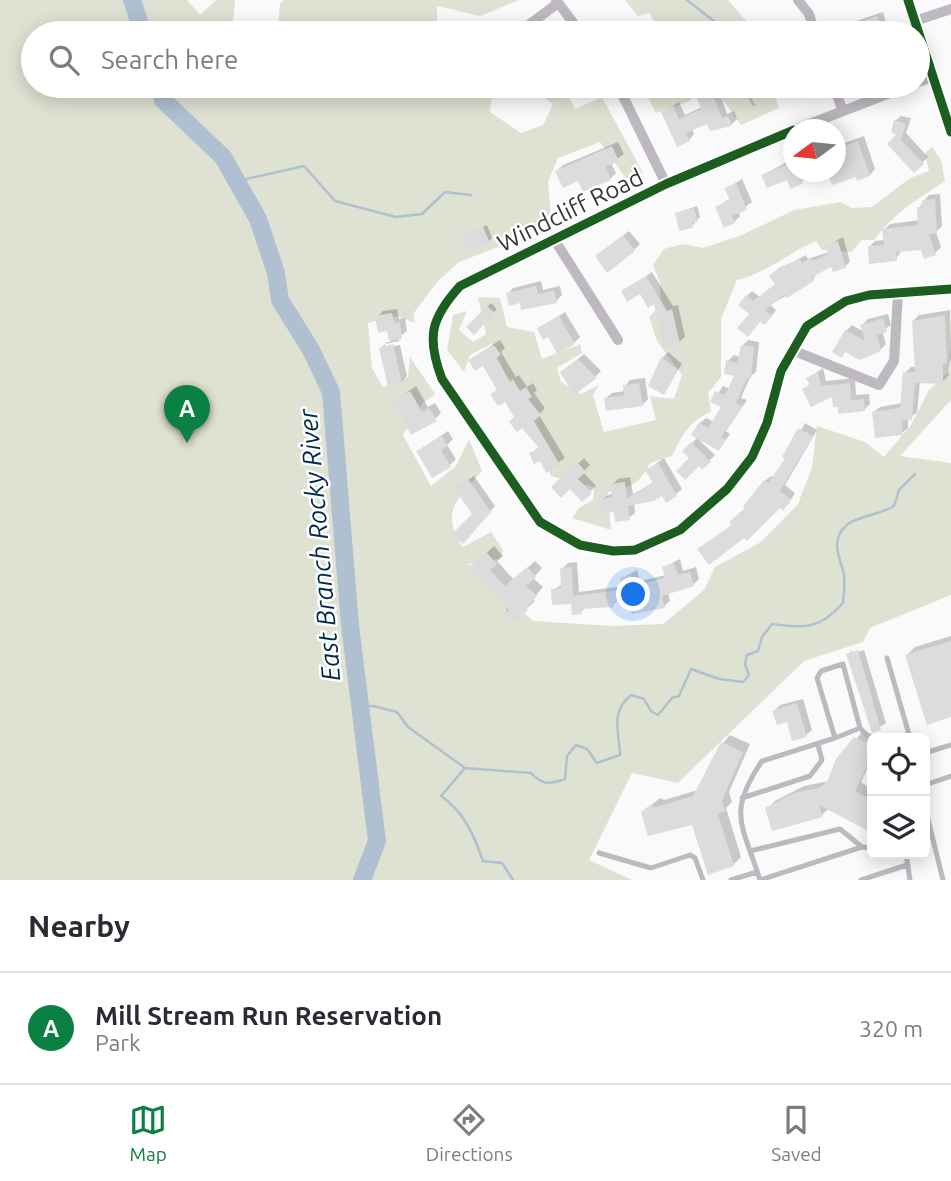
<!DOCTYPE html>
<style>
body{margin:0;font-family:Ubuntu,sans-serif;background:#f7f7f7;color:#2b2b33}
.controls{position:absolute;right:21px;bottom:21px;display:grid;overflow:hidden;border-radius:10px;box-shadow:0 4px 18px #0003}
.controls button{width:63px;height:63px;display:grid;place-items:center;padding:0;border:0;border-bottom:2px solid #e1e1e2;background:#fff;color:#2b2b33;font:35px sans-serif}
.compass{position:absolute;left:783px;top:119px;width:63px;height:63px;border-radius:50%;background:#fff;box-shadow:0 4px 18px #0003;rotate:255deg}
.you{position:absolute;left:634px;top:595px;width:24px;height:24px;margin:-18px;border:5px solid #fff;border-radius:50%;background:#1a73e8;box-shadow:0 0 0 10px #1a73e833}
.badge{display:grid;place-items:center;width:46px;height:46px;border-radius:50%;background:#0b8043;color:#fff;font-size:23px;font-weight:700}
.pin{position:absolute;translate:-50% -58px;filter:drop-shadow(0 2px 4px #0008)}
.pin::after{content:'';position:absolute;top:37px;width:24px;height:21px;background:inherit;clip-path:polygon(0 0,100% 0,50% 100%)}
.list{margin:0;padding:0;list-style:none}
h2{display:flex;justify-content:space-between;align-items:center;height:91px;margin:0;padding:0 28px;font-size:30px}
h2 small{font-size:23px;font-weight:400;color:#7c7c81}
.list li{display:grid;grid-template-columns:46px 1fr auto;gap:21px;align-items:center;box-sizing:border-box;height:112px;padding:0 28px;border-top:2px solid #e1e1e2}
.list b{display:block;font-size:26px;white-space:nowrap}
.list p{margin:0;font-size:23px;white-space:nowrap;color:#7c7c81}
.list em{font-size:23px;font-style:normal;color:#7c7c81}
.icon{flex:none;width:38px;height:38px;fill:none;stroke:currentColor;stroke-width:2;stroke-linecap:round;stroke-linejoin:round}
.map{position:relative;flex:none;width:951px;height:880px;overflow:hidden}
.search{position:absolute;background:#fff;box-shadow:0 4px 18px #0003;left:21px;right:21px;top:21px;height:77px;display:flex;align-items:center;gap:18px;box-sizing:border-box;padding:0 24px;border-radius:38px;color:#7c7c81;font-size:26px}
.sheet{height:203px;background:#fff}
nav{display:flex;justify-content:space-around;align-items:center;box-sizing:border-box;height:98px;border-top:2px solid #e1e1e2;background:#fff;font-size:19px;color:#7c7c81}
nav a{display:grid;justify-items:center;gap:4px}
nav .on{color:#0b8043}
.map>svg:first-child{display:block}
.green{fill:#dfe2d2}
.shadow{fill:#0003}
.lines{fill:none;stroke-linecap:round;stroke-linejoin:round}
.stream{stroke:#afc0d0;stroke-width:2.5}
.river{stroke:#afc0d0;stroke-width:18}
.building{fill:#dcdcdd}
.lane{stroke:#beb9c0;stroke-width:5}
.street{stroke:#beb9c0;stroke-width:10}
.cycleway-casing{stroke:#fff;stroke-width:13}
.cycleway{stroke:#1b5e20;stroke-width:9}
.labels{text-anchor:middle;dominant-baseline:central;stroke-width:5;stroke-linejoin:round;paint-order:stroke}
.street-label{font-size:24px;fill:#373738;stroke:#fff}
.water-label{font-size:26px;font-style:italic;fill:#012b4a;stroke:#fff}
</style>
<div class="map">
<svg width="951" height="880" viewBox="0 0 951 880">
<rect width="100%" height="100%" fill="#fafafb"/>
<path class="green" d="M0,0H187L200,15L216,0H235L232,33H33V86H493L490,112L521,133L543,125L553,104L533,90V86H563L575,109L602,97L643,173L626,179L600,142L558,158L548,181L551,219L514,241L459,262L437,282L413,314L415,323L397,316L368,323L372,368L383,387L408,377L410,357L435,394L423,403L403,435L431,486L456,466L469,439L482,471C458,499 439,511 463,547L491,532L503,550L500,559L468,564L533,621L612,626L663,624L704,590L715,567L761,542L798,504L812,467L817,426L865,442L884,457L911,425L929,390L950,371L951,302V400L900,456L951,463V595L870,628L863,642L804,661L678,783L632,773L589,860L632,880H0Z
M284,0H519L480,16L437,6V33H278L280,3Z
M625,0H728L748,23L751,33H661L649,13L638,16Z
M642,86H660L666,93L674,86H771L779,108L741,125L713,86L697,93L690,101L656,113Z
M932,147L941,160L945,181C916,201 897,210 874,240H862L851,252L822,250L816,241C788,253 767,273 737,280L721,319V377L708,393L711,412C690,420 681,437 672,456L650,463C639,485 631,487 608,492L611,530L572,518L579,508L593,500L594,487L551,476L539,442L491,344L470,355L464,372L447,350L453,315L467,311L459,330L473,342L486,334L478,297L500,298L507,327L534,332L542,359L580,344L582,353L557,368L561,382L581,394L599,385L593,395L604,432L656,420L650,396L674,399L682,375L657,341L649,317L661,305L660,283L653,265L664,249L683,244L703,248L742,235L794,210L841,202L852,208L872,207L910,178L929,171L925,153Z"/>
<path class="shadow" d="M883,12L889,33H836L841,26Z
M718,88L727,114L734,111L737,119L731,125L708,121L692,128L694,134L689,140L663,112L679,102L685,115L702,107L699,99Z
M901,116L911,118L906,133L928,157L914,171L898,135L895,121Z
M864,136L875,169L870,175H857L833,183L829,172H836V139L839,145Z
M618,142L624,154L611,163L616,173L610,179H579L557,171L563,165Z
M794,158V172H818L807,176L801,183L763,175Z
M742,179L752,202L738,212L740,216L734,222L717,207L731,198L726,189Z
M940,194L942,226L936,232L941,247L935,253L925,257L922,248L902,250L896,259L869,247L875,241L885,240L884,230L890,224L920,220L919,208L924,201L929,195Z
M697,206L700,217L692,226L677,213Z
M487,225L492,238L489,241L460,238Z
M629,231L640,244L634,250L603,251Z
M843,237L850,261L845,267L833,265L817,272L813,280L770,305L776,310L770,318L751,313L747,296L752,291L760,297L777,283L776,271L806,255L808,259L829,252L827,246Z
M652,272L673,306L678,305L685,337L679,342L655,302L641,292H623Z
M541,281L543,290L560,286L562,295L556,301H521L508,294L513,288Z
M491,303L497,309L474,332L468,327Z
M397,309L399,319L405,318L407,331L398,338L399,341L385,344V348L400,345L407,376L401,382L381,348L387,342H391L388,329L377,317L383,311Z
M950,310L951,357L948,376L942,382H920L917,413L908,418V428L902,433L874,412L880,407L902,403L905,373L911,367H917L913,321L919,315Z
M565,312L580,337L574,343L539,328Z
M888,314L891,325L882,331L886,344L880,350H847L842,356L846,331L852,325L864,332L862,325L868,319Z
M500,340L505,348L501,352L516,377L519,375L527,387L533,383L537,390L534,393L545,408L539,415L565,458L547,470L541,458L531,454L540,446L505,400L493,394L498,388L484,364L470,360Z
M748,340L759,342L756,372L750,377L741,398L747,400L726,431L730,434L719,449L698,439L715,455L702,468L684,451L698,437L700,423L706,418L714,422L724,406L713,401L723,386L730,389L736,374L728,361L734,355L740,357L742,346Z
M668,352L682,364L663,393L662,358Z
M584,354L601,371L595,377L568,367Z
M823,368L826,381L855,378L856,395L869,394L870,404L864,410L839,405L833,394L804,390L811,383L808,378Z
M645,378L648,399L642,405L606,398L612,393L625,391V386L630,380Z
M416,386L428,407L435,403L441,413L435,419L394,401Z
M805,423L817,430L785,485L795,493L789,503L783,509L779,506L744,536L699,549L733,524L765,481L771,476L774,478Z
M448,431L453,439L447,445L456,459L450,465L418,451Z
M584,458L590,465L583,472L596,486L582,499L570,486L553,487Z
M664,458L682,489L676,494H663L634,502L635,513L629,518L600,500L613,493L612,485L618,479L630,477L633,494L654,482L647,470Z
M474,476L495,506L467,537L474,514L456,488Z
M494,546L503,556L497,561L514,580L535,561L542,568L533,578L543,587L533,599L535,601L513,621L479,560Z
M680,559L683,571L696,567L699,579L693,585L668,592L670,601L664,606L630,597L619,599L613,605L586,607L581,612L573,602L553,590L563,584L562,569L568,563L577,562L579,592L624,586L622,578L637,570L640,581L666,575L664,567Z
M951,636V716L907,655L915,647Z
M863,646L852,650V654L864,650L886,723L873,731L848,654L854,649Z
M803,699L812,730L806,735L774,711L780,705Z
M863,730L880,738H872V759L861,782L872,790V831L829,808L822,815L773,829L767,809L775,801L804,786L829,781Z
M730,735L750,744L729,792L732,802L726,808L741,857L733,865L694,823L643,812L660,798L664,800L698,790L723,743Z"/>
<g class="lines">
<path class="stream" d="M687,0L729,33
M742,86L754,105
M237,181L304,166L335,201L396,217L422,214L445,192L471,195
M360,707L373,706L397,712L408,727L465,768L441,796C464,812 474,835 483,861L502,863L513,880
M465,768L531,773C543,786 550,784 565,779L567,756L576,745L587,749L597,763L620,755C619,731 610,712 631,695L644,699L651,711L658,715L672,698L679,696L691,669L719,679L743,682L749,675L745,664L747,655L758,651L762,637L772,624C805,628 819,630 843,603C844,594 845,585 844,575C841,559 828,540 848,524C857,517 881,514 894,506L899,490L915,474"/>
<path class="river" d="M132,0L143,33
M159,86L163,100L223,157L258,219L276,273L280,300L311,350L331,392L350,625L377,841L362,880"/>
</g>
<path class="building" d="M877,16L883,33H833V32Z
M712,93L722,118L728,116L732,126L710,131L707,124L686,133L690,141L677,147L661,112L673,106L679,119L701,109L697,98Z
M894,120L906,124L901,140L924,164L914,173L887,144L896,135L891,132Z
M858,141L870,176L857,181L856,177L832,185L827,172H836V149Z
M612,146L619,161L606,167L611,180L583,192L578,181L563,188L555,171Z
M794,162V172H822L801,180L802,184L790,189L787,180L767,188L761,175Z
M736,183L747,210L732,216L735,223L724,228L715,207L730,200L724,188Z
M935,199L937,234H929L936,255L924,259L921,250L896,252L897,261L869,264L868,246L884,245L882,229L918,225L917,207H922V200Z
M694,208L698,222L692,223L693,228L679,231L675,213Z
M483,227L490,243L470,251L466,243L461,245L458,237Z
M623,235L635,251L607,273L595,256Z
M838,241L846,268L833,272L831,267L812,277L814,281L787,298L784,295L765,310L772,316L765,325L760,322L748,337L737,328L749,314L738,305L746,295L753,301L775,284L769,276L780,267L800,259L802,263L811,258L813,261L828,254L825,245Z
M646,276L667,311L672,309L680,344L664,348L654,304L648,308L640,294L627,302L621,291Z
M536,286L538,294L554,290L557,303L521,310L520,303L509,306L506,293Z
M487,306L495,313L474,335L466,327Z
M392,313L394,323L400,322L402,339L389,341L387,331L378,333L375,316Z
M945,315L947,363L943,364V384L915,383L912,420H902L903,435L875,438L872,412L900,408L903,372H915L912,321Z
M559,316L575,344L557,354L548,337L543,340L537,328Z
M883,318L887,332L877,335L881,351L860,360L845,352L842,358L832,352L845,330L865,341L860,325Z
M393,344L402,383L388,387L379,348Z
M494,345L501,355L496,358L510,382L513,379L520,391L526,387L532,397L528,399L541,415L534,421L560,465L546,473L540,461L534,464L529,453L539,448L522,428L517,432L509,422L514,417L505,402L498,406L490,394L497,390L483,366L475,371L468,360Z
M741,345L754,347L751,379L747,378L736,403L743,406L721,437L726,440L719,451L691,435L699,422L708,428L721,407L710,402L715,391L725,395L734,376L724,374L726,360L737,363Z
M661,357L678,370L664,395L648,386Z
M578,359L597,378L574,395L560,372Z
M818,372L821,386L850,383L851,400L864,399L865,411L838,414V407H833L832,397L811,407L802,389L810,385L806,378Z
M639,383L643,406L606,411L604,398L624,395L623,385Z
M410,391L422,412L429,408L437,421L411,435L392,401Z
M798,428L813,436L780,491L791,499L783,511L780,508L747,541L744,538L709,565L697,549L732,525L729,522L745,508L743,506L764,480L768,483L785,459L782,457Z
M442,436L448,446L441,450L451,467L432,478L416,451Z
M691,442L711,462L702,470L699,466L685,480L676,471L689,458L682,451Z
M577,462L586,472L578,479L592,493L582,502L570,489L561,498L551,487Z
M658,463L677,496L666,503L662,496L653,501L628,506L630,520L615,522L614,512L601,514L599,499L612,497L610,484L625,482L627,498L653,483L645,470Z
M468,479L491,512L463,544L452,534L472,514L454,488Z
M486,552L497,564L490,570L505,586L527,567L536,577L526,586L537,596L526,608L528,610L513,623L505,614L509,611L469,567Z
M674,563L678,575L690,572L694,586L662,596L665,608L632,614L628,599L613,602L614,607L581,609L582,614L572,615L571,604L552,605L551,589L561,588L560,568L572,567L573,596L623,590L620,578L632,575L634,586L665,578L662,567Z
M951,641V717L927,725L905,655Z
M858,650L881,730L872,733L846,654Z
M797,703L807,737L792,741L787,722L777,725L772,711Z
M854,737L872,746V757L855,791L872,800V833L819,805L823,817L772,831L765,808L794,793L819,788L828,780L836,759Z
M721,742L743,752L722,801L725,811L718,814L734,866L708,875L692,825L648,836L641,812L650,805L656,807L693,796Z"/>
<g class="lines">
<path class="lane" d="M887,658L910,738
M835,738L860,728
M925,753L951,745
M925,785L951,776
M742,798L810,776L822,760L818,745
M925,807L943,880
M750,851L840,829L862,847
M599,853L651,868L690,855L695,858L703,880
M906,854L910,880
M731,880L757,872
M760,880C743,825 726,814 762,761L835,738L817,678L821,671L843,664L860,728L872,741
M760,880L862,847L872,848
M861,880L907,865"/>
<path class="street" d="M556,0L581,33
M798,0L809,14L815,33
M908,0L951,132
M915,21L951,9
M518,33L558,3
M918,82L933,77
M618,86L666,184
M834,86L842,109
M794,130L666,184L460,286C431,318 426,337 442,379L540,522L580,545L613,551L635,550L680,530L727,489L752,457L767,423L781,371L807,326L846,301L869,295L951,289
M794,130L908,86
M554,239L618,340
M792,350L879,385L894,361L898,294"/>
<defs>
<path id="cycleway" d="M908,0L951,132
M794,130L666,184L460,286C431,318 426,337 442,379L540,522L580,545L613,551L635,550L680,530L727,489L752,457L767,423L781,371L807,326L846,301L869,295L951,289"/>
</defs>
<use href="#cycleway" class="cycleway-casing"/>
<use href="#cycleway" class="cycleway"/>
</g>
<g class="labels">
<g class="street-label">
<text transform="translate(570 210) rotate(-26)">Windcliff Road</text>
</g>
<g class="water-label">
<text transform="translate(319 545) rotate(-95)">East Branch Rocky River</text>
</g>
</g>
</svg>
<div class="controls">
<button><svg class="icon" aria-label="locate" viewBox="0 0 24 24"><circle cx="12" cy="12" r="6"/><path d="M12 2v4M12 18v4M2 12h4M18 12h4"/></svg></button>
<button><svg class="icon" aria-label="layers" viewBox="0 0 24 24"><path d="M12 4l9 5-9 5-9-5zM3 14l9 5 9-5"/></svg></button>
</div>
<svg class="compass" viewBox="-18 -18 36 36"><path d="M0-13l5 13h-10z" fill="#e53935"/><path d="M0 13l5-13h-10z" fill="#7c7c81"/></svg>
<div class="you"></div>
<div class="pin badge" style="left:187px;top:443px">A</div>
<div class="search"><svg class="icon" aria-label="search" viewBox="0 0 24 24"><circle cx="10" cy="10" r="6"/><path d="M15 15l6 6"/></svg>Search here</div>
</div>
<section class="sheet">
<h2>Nearby<small></small></h2>
<ul class="list">
<li><span class="badge">A</span><div><b>Mill Stream Run Reservation</b><p>Park</p></div><em>320 m</em></li>
</ul>
</section>
<nav>
<a class="on"><svg class="icon" aria-label="map" viewBox="0 0 24 24"><path d="M3 6l6-2 6 2 6-2v14l-6 2-6-2-6 2zM9 4v14M15 6v14"/></svg>Map</a>
<a><svg class="icon" aria-label="directions" viewBox="0 0 24 24"><path d="M12 3l9 9-9 9-9-9zM9 14v-3h6M13 9l2 2-2 2"/></svg>Directions</a>
<a><svg class="icon" aria-label="saved" viewBox="0 0 24 24"><path d="M7 4h10v16l-5-4-5 4z"/></svg>Saved</a>
</nav>
